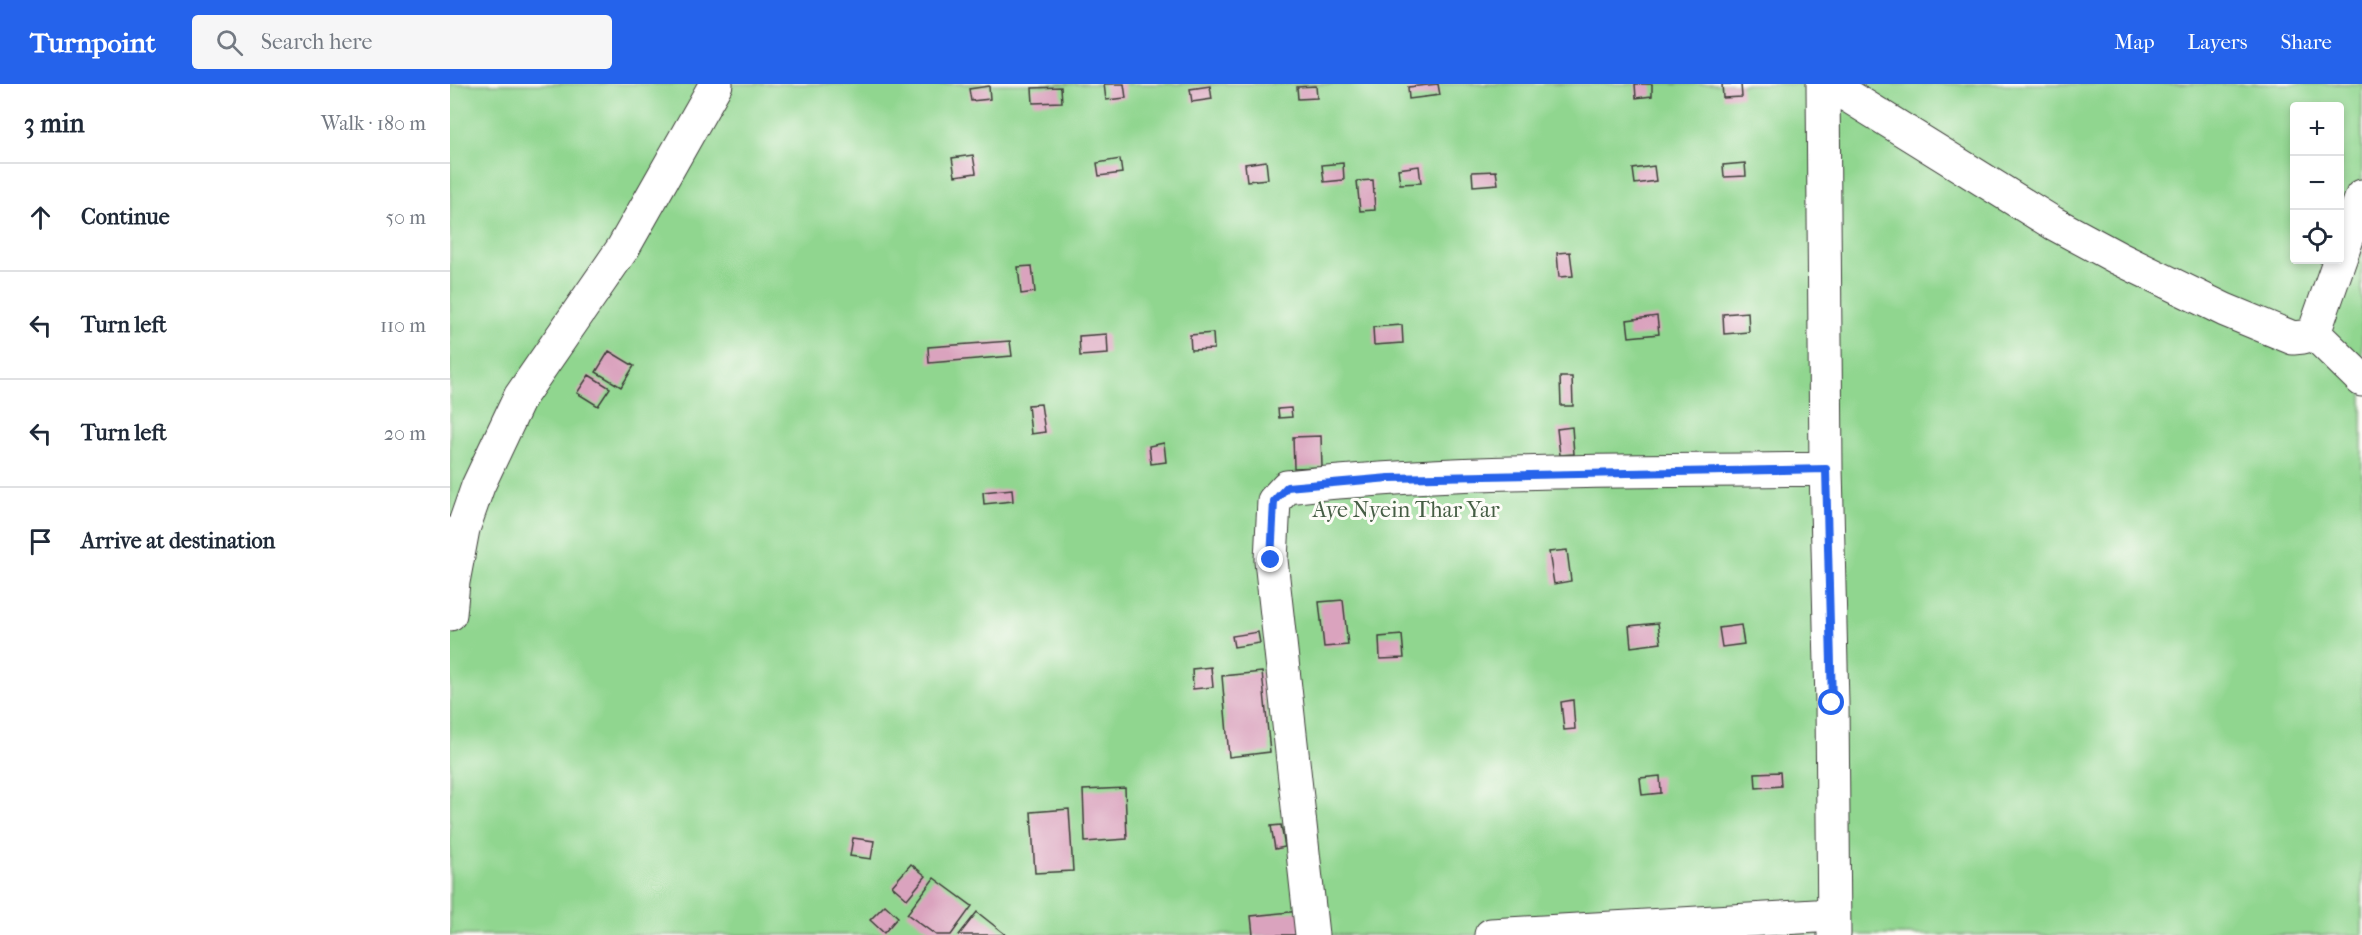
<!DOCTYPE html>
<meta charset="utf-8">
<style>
body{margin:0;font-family:"IM FELL French Canon",serif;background:#f6f6f7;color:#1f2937}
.controls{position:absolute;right:18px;top:18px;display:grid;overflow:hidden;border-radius:6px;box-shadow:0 3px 9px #0003}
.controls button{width:54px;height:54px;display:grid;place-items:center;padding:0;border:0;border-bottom:2px solid #e0e1e3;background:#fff;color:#1f2937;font:30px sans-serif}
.stop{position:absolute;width:18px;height:18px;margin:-14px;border:4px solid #2563eb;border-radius:50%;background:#fff}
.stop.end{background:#2563eb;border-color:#fff;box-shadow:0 2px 6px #0008}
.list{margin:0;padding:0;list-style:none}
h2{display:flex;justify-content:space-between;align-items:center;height:78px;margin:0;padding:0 24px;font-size:26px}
h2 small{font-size:20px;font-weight:400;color:#747a83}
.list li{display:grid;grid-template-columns:39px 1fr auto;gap:18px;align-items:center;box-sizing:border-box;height:108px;padding:0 24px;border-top:2px solid #e0e1e3}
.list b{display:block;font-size:22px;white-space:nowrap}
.list em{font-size:20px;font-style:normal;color:#747a83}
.icon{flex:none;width:33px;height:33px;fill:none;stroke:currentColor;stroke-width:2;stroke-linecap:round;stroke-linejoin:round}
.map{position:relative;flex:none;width:1912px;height:851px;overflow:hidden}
header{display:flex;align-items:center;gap:36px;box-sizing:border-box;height:84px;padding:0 30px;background:#2563eb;color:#fff}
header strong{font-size:28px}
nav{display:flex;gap:33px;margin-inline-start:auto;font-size:21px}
.search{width:420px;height:54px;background:#f6f6f7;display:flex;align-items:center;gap:15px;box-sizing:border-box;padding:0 21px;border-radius:6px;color:#747a83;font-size:22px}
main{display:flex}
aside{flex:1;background:#fff}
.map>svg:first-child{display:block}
.green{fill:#90d68f;stroke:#567956;stroke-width:1.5;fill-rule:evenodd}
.building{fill:#daa3be}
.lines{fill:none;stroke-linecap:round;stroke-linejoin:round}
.minor-casing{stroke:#3d3c39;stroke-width:35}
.minor{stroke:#fff;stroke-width:33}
.route{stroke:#2563eb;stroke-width:8}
.labels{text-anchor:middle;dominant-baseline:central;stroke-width:6;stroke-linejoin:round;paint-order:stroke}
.park-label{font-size:22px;fill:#455d44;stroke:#fdfcf7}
</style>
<header>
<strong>Turnpoint</strong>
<div class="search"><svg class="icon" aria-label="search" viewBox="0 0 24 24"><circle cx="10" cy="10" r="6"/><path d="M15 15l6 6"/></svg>Search here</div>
<nav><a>Map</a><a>Layers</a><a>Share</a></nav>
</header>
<main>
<aside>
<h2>3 min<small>Walk · 180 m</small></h2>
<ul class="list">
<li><svg class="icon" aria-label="ahead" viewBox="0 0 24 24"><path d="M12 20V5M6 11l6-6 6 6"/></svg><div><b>Continue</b></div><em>50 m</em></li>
<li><svg class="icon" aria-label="left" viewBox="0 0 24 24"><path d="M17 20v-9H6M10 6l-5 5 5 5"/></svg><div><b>Turn left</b></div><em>110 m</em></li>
<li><svg class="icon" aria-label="left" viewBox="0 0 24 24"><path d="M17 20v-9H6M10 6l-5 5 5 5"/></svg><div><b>Turn left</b></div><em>20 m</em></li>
<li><svg class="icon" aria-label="arrive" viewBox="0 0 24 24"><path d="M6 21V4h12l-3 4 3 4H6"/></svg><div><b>Arrive at destination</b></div></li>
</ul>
</aside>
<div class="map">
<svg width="1912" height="851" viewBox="0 0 1912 851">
<rect width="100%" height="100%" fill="#fdfcf7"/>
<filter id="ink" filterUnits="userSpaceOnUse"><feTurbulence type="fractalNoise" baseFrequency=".0167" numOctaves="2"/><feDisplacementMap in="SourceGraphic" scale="12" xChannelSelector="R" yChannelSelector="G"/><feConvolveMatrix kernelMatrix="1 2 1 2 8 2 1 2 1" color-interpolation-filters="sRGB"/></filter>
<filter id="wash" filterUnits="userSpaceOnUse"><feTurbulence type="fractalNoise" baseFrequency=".008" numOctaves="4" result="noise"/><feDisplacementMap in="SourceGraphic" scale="24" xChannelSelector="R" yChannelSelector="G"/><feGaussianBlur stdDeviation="1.35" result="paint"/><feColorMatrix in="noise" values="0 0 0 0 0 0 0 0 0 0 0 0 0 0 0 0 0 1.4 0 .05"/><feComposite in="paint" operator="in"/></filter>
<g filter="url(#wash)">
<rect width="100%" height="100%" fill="#f5eedb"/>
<path class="green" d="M0,0H1912V851H0ZM1844,22H1890V176H1844Z"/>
<g id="blocks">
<path class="building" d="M654,0H674L676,14L656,16Z
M988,0L990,11L959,15L958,3Z
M1185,0H1202V12L1186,14Z
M1272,0H1291L1292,13L1273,14Z
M539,2L540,15L521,17L519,5Z
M760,2L762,15L742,18L740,5Z
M866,2L867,14L848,15L847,3Z
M611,3L612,18L583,19L582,4Z
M523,71L526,89L505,92L502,74Z
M670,75L672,89L649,92L647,79Z
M816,77L818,95L797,97L795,80Z
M893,79L894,96L874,98L872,81Z
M1295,79L1296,92L1274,93L1273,81Z
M969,82L971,99L950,100L948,85Z
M1204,82L1206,97L1185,100L1183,85Z
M1046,87L1048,100L1023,102L1022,88Z
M923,96L925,126L910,127L907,97Z
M1120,168L1123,192L1109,193L1107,169Z
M582,182L585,208L571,210L568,183Z
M1298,228L1299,248L1274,250L1273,230Z
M1207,232L1209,250L1179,253L1177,236Z
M952,241L953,259L924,261L923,243Z
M763,249L764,265L741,266L740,251Z
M657,250L658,270L630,272L629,252Z
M560,257L562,272L479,279L478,263Z
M159,267L184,282L171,303L146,288Z
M139,291L160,304L148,322L127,309Z
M1110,293H1122L1123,322H1111Z
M591,320L595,348L581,350L578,321Z
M841,324L842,333L829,334L828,325Z
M1122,343L1124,370L1110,371L1107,345Z
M871,352L872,383L844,384L843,353Z
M714,359L716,378L701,380L699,362Z
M562,405L563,417L534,420L533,408Z
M1117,466L1121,497L1104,500L1099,468Z
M893,516L898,561L874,563L869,518Z
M1208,539L1211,559L1181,563L1179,542Z
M1291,541L1294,560L1272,563L1269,544Z
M808,548L810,559L784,563L782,552Z
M952,551L954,574L930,575L929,553Z
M761,583L763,603L743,605L742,585Z
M812,588L820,668L779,673L772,592Z
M1123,616L1125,645L1114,646L1111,618Z
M1330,688L1331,702L1306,704L1305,689Z
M1210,692L1211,709L1192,711L1190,694Z
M675,704L677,755L635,758L633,706Z
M619,725L623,787L585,789L581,728Z
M831,741L835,763L825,765L821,742Z
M403,754L424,757L421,775L400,772Z
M461,780L476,792L457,815L442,802Z
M484,794L522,822L501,851H486L457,830Z
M435,821L448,833L434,849L420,836Z
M850,827L853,851H803L801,832Z
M527,828L556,851H509Z"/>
</g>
</g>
<g filter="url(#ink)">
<use href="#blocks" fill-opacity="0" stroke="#3d3c39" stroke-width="1.5"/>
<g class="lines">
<defs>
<path id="minor" d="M1373,0L1376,385L1382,619L1384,851
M1379,0L1603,139L1668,174L1775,226L1843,254L1853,253L1864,249L1912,112
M1864,249L1912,296
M0,530L3,498L13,445L28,402L70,313L173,164L266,0
M862,851L821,476L824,417L837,403C1016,384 1197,388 1376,385
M1041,851L1383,831"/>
</defs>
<use href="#minor" class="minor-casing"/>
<use href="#minor" class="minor"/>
</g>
</g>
<g class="lines" filter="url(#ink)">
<path class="route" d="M821,476L824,417L837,403L939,394L1376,385L1382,619"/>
</g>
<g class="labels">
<g class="park-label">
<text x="956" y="426">Aye Nyein Thar Yar</text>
</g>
</g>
</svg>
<div class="controls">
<button>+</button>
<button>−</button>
<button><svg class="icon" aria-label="locate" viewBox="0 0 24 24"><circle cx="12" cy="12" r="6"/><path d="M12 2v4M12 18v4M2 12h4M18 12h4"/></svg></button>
</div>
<div class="stop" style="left:1382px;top:619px"></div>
<div class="stop end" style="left:821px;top:476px"></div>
</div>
</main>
